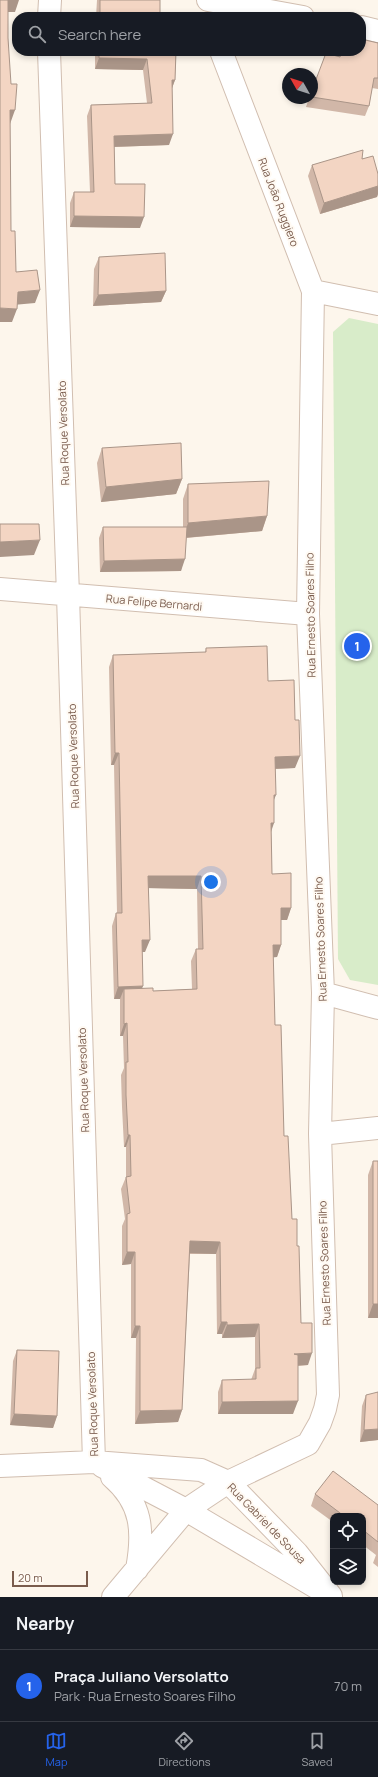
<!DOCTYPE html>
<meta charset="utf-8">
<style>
body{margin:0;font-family:Manrope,sans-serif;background:#20242c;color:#f1f3f6}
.controls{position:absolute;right:12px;bottom:12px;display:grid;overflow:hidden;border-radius:8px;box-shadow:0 2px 6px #0003}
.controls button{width:36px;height:36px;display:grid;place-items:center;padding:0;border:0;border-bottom:1px solid #363941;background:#171b24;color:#f1f3f6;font:20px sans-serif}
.compass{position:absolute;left:282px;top:68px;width:36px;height:36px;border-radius:50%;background:#171b24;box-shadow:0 2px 6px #0003;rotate:309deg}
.scale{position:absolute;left:12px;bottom:10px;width:76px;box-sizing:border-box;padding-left:4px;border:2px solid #7a5c4d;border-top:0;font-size:11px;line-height:14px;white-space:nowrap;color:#7a5c4d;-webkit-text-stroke:3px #fffaf3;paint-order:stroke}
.you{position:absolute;left:211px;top:882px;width:14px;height:14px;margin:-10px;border:3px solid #fff;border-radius:50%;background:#1a73e8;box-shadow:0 0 0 6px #1a73e833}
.badge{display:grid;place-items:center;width:26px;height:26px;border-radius:50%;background:#2563eb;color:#fff;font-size:13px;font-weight:700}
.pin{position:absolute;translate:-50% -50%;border:2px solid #fff;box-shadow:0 1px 4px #0006}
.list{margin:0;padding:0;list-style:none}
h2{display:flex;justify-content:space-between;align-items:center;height:52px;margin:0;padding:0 16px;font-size:17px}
h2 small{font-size:13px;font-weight:400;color:#9ea1a6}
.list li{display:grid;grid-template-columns:26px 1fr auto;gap:12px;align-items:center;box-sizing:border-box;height:72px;padding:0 16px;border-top:1px solid #363941}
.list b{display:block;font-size:15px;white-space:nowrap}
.list p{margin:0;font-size:13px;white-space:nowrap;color:#9ea1a6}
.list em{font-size:13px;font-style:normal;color:#9ea1a6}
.icon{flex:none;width:22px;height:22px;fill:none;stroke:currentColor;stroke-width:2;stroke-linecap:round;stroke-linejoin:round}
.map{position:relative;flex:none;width:378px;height:1597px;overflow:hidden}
.search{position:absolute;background:#171b24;box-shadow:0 2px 6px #0003;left:12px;right:12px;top:12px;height:44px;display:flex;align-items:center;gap:10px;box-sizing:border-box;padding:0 14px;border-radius:16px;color:#9ea1a6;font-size:15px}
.sheet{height:124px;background:#171b24}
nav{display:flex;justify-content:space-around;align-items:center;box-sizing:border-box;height:56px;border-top:1px solid #363941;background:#171b24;font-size:11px;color:#9ea1a6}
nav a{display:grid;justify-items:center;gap:2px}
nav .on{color:#2563eb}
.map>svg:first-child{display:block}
.green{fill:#d8ecc9}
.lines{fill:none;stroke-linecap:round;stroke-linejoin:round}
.minor-casing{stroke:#d1beb0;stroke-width:24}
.minor{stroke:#fff;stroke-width:22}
.wall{fill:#d1b7a8;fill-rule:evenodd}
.shaded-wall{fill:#aa9588}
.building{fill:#f3d5c3;stroke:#aa9588}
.labels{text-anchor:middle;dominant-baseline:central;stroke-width:4;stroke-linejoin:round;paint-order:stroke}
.street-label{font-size:11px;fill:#7a5c4d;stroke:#fffaf3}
</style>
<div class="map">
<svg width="378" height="1597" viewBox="0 0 378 1597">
<rect width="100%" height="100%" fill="#fdf6ec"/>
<path class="green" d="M349,318L378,324V985L350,980L338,959L333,332Z"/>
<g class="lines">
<defs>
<path id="minor" d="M208,0L303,17
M49,17L50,0
M361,27L378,31
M49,51L68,595L94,1462
M313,291L378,304
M0,589L308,614
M323,993L378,1008
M320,1134L378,1128
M0,1466L94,1462L201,1470L228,1482L297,1553L331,1596
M102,1466L186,1510L319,1589
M112,1477C142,1503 144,1531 137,1569
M113,1597L186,1510L228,1482L308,1444L320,1423L325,1409L328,1395L320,1134L323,993L308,614L313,291L221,51"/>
</defs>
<use href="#minor" class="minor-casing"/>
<use href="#minor" class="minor"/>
</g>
<path class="wall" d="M97,0H160V17H96Z
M378,43V89L372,88L369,106L365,116L306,107L309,98H312V90L339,57L341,51H361Z
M95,51H176L175,80L172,88L169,145L114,147L115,184L140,228L70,227V203L74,192H90L87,116L91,105L147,103L143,70L95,69Z
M362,159L378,174V194L377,197L320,214L308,176L312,165Z
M99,257L166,291L161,302L93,306L94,269Z
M102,448L182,479L176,494L101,502L97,463Z
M188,484L267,516L262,531L186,538L181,571L100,572L99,538L103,527H183V499Z
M206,648L268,681L295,768L275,769L274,801L271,832L272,874L291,908L287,920H281V945L277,957H273L275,1025L284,1136L292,1219L297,1246L301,1323L308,1365L298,1366L293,1414H218V1392L222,1380H251L255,1369V1337L222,1338V1334H217L216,1254H190L182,1410L178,1422L135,1424L136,1338H131V1264L122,1265V1226L125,1219L121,1189L126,1177V1147H124L122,1107L121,1075L124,1068L123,1036H120V999H114L112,926L116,913H117L114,765H111L109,667L113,655L205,653ZM149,888L197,889L198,949H196L191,961L192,989L153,991L142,988V952H145Z
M373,1161L378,1318H368V1175Z
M17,1350L57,1416L53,1428L10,1425L13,1361Z
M366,1395L378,1440L360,1442L362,1406Z
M315,1494L378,1505V1567L373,1563L376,1555L363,1545V1516H333V1522L311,1506Z"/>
<path class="shaded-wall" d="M8,0H19L15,12H3Z
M99,58L147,59L143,70L95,69Z
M172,80H175L171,91Z
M10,110H15L10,124Z
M173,134L169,145L110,147L114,136Z
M378,186V194L377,197L320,214L324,203Z
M74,216L144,217L140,228L70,227Z
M40,290L35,303L13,305L18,292Z
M166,291L161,302L93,306L98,295Z
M0,308L17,309L12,322H0Z
M182,479L176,494L101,502L106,487Z
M267,516L262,531L183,538L188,523Z
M40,540L34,555L0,557V542Z
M185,559L181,571L100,572L104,561Z
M115,753H119L114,765H111Z
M300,756L295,768L270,769L275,757Z
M274,795H276L271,807Z
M271,823H274L270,835Z
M148,876H201L197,889L144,888Z
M281,908H291L287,920H276Z
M142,940H150L145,952H137Z
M273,945H281L277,957L268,958Z
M143,986L138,999L124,989L120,999H114L118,987Z
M127,1023L123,1036H120L124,1024Z
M128,1135H130L126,1147H124Z
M190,1241L220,1242L216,1254L186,1253Z
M127,1252H135L131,1264L122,1265Z
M373,1304H378V1318H368Z
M221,1322H227L222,1334H217Z
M259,1324L255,1337L222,1338L227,1325Z
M135,1326H140L136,1338H131Z
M312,1353L308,1365L289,1366L294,1354Z
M298,1401L293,1414H218L222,1402Z
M182,1410L178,1422L135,1424L140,1411Z
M14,1414L57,1416L53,1428L10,1425Z
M378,1429V1440L360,1442L364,1430Z"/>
<path class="building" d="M0,0H8V38L11,84H17L15,110H10L11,231H15L16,272L37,270L40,290L18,292L17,309L0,308Z
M100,0H160V17H100Z
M361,39L378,43V78H374L369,106L312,97V90L326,53L340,57L342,51H361Z
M99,51H176L175,80H172L173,134L114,136L115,184H145L144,217L74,216V192H94L91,105L152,103L147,59L99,58Z
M363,150L362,159L373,156L378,174V186L324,203L312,165Z
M165,253L166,291L98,295L99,257Z
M181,443L182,479L106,487L102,448Z
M269,481L267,516L188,523V484Z
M0,524H39L40,540L0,542Z
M103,527H187L185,559L104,561Z
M267,646L268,681L294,680L295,720H299L300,756L275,757L276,795H274V823H271L272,874L291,873V908H281V945H273L275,1025H281L284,1136H288L292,1219H297V1246H299L301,1323H312V1353L294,1354L298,1355V1401L222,1402V1380L256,1379V1368H260L259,1324L227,1325V1322H221L220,1242L190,1241L182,1410L140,1411V1326H135V1252H127V1214L130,1213L126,1177L131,1176L130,1135H128L126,1095V1062H128L127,1023L124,1024V989L153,988V991L197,989L196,949H203L201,876H148L150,940H142L143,986L118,987L116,913H122L119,753H115L113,655L206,652V648Z
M373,1161H378V1304H373Z
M17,1350L59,1351L57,1416L14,1414Z
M378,1392V1429L364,1430L366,1395Z
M333,1471L378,1505V1542L363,1530V1516H344L315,1494Z"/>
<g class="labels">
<g class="street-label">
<text transform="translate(279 202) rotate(69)">Rua João Ruggiero</text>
<text transform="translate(63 433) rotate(-92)">Rua Roque Versolato</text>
<text transform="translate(154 602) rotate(5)">Rua Felipe Bernardi</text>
<text transform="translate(310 615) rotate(-91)">Rua Ernesto Soares Filho</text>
<text transform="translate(73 756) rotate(-92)">Rua Roque Versolato</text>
<text transform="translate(320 939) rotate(-92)">Rua Ernesto Soares Filho</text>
<text transform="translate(83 1080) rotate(-92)">Rua Roque Versolato</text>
<text transform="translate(324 1263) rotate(-92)">Rua Ernesto Soares Filho</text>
<text transform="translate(92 1404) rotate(-92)">Rua Roque Versolato</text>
<text transform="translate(267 1523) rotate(46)">Rua Gabriel de Sousa</text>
</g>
</g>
</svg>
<div class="controls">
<button><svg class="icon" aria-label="locate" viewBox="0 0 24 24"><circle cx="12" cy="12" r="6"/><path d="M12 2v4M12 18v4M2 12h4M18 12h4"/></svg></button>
<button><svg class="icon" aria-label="layers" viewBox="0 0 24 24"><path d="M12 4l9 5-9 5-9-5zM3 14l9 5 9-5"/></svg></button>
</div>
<svg class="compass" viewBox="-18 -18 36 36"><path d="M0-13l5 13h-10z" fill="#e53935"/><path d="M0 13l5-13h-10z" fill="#9ea1a6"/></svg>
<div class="scale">20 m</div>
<div class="you"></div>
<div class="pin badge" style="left:357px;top:646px">1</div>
<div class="search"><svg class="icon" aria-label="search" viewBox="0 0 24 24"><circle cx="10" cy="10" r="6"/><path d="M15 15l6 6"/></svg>Search here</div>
</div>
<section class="sheet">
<h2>Nearby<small></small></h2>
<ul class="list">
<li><span class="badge">1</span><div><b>Praça Juliano Versolatto</b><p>Park · Rua Ernesto Soares Filho</p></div><em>70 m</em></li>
</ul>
</section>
<nav>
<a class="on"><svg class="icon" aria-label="map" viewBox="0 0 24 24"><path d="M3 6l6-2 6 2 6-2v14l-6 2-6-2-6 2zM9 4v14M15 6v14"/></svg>Map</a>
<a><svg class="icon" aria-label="directions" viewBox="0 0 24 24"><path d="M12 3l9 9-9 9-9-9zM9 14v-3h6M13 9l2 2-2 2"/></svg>Directions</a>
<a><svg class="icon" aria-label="saved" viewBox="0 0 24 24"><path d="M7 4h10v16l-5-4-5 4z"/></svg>Saved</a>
</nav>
